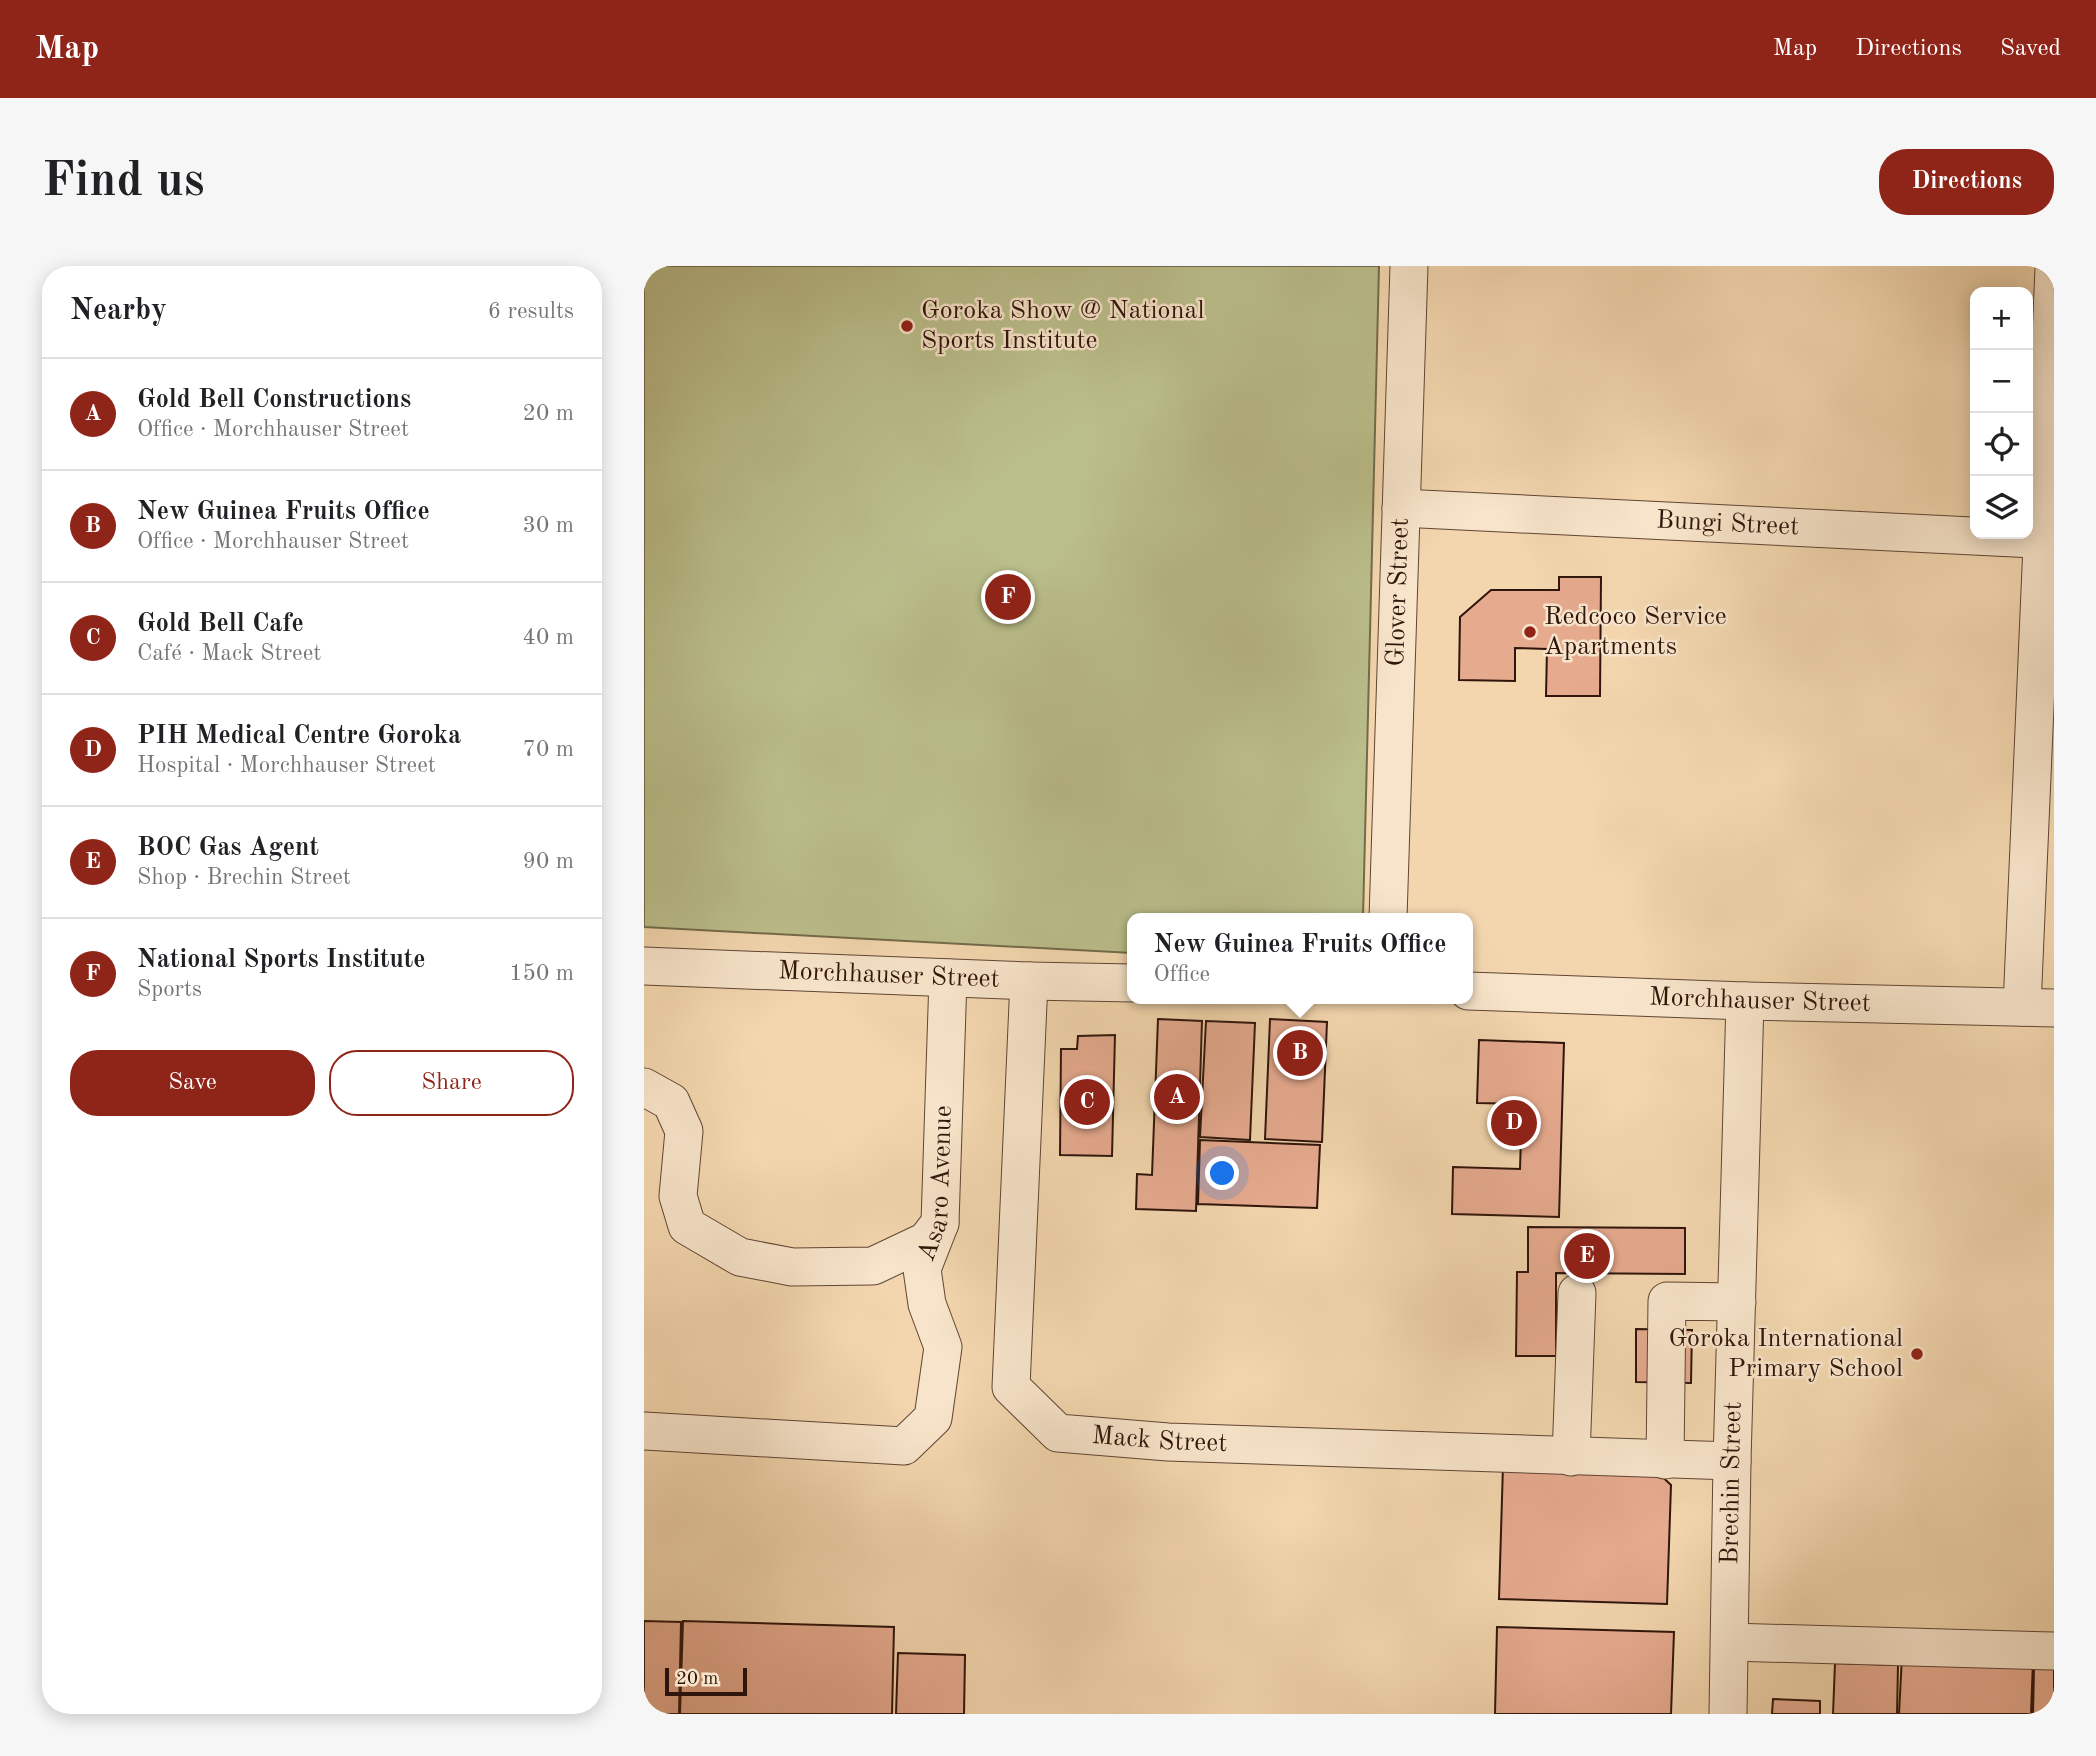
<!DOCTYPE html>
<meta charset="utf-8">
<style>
body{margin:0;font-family:"Old Standard TT",serif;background:#f6f6f6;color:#202124}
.controls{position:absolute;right:21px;top:21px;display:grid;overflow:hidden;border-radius:14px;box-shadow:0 4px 18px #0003}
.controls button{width:63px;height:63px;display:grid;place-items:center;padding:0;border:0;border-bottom:2px solid #e0e0e0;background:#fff;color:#202124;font:35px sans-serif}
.scale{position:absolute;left:21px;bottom:18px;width:82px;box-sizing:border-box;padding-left:7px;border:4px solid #2f150b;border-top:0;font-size:19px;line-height:24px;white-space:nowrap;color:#2f150b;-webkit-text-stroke:5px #f7e4ca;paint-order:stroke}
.you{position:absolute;left:579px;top:908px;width:24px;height:24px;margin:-18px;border:5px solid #fff;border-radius:50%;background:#1a73e8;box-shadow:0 0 0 10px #1a73e833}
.badge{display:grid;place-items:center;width:46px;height:46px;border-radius:50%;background:#8f2418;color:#fff;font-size:23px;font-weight:700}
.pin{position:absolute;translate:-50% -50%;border:4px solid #fff;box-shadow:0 2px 7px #0006}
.popup{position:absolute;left:483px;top:647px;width:346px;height:91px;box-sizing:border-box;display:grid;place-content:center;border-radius:14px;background:#fff;filter:drop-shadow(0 2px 5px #0005);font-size:23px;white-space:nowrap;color:#757577}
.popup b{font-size:26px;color:#202124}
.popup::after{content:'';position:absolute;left:50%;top:100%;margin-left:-14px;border:14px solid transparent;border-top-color:#fff}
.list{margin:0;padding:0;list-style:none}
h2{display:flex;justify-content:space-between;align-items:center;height:91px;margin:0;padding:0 28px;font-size:30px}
h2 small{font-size:23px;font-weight:400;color:#757577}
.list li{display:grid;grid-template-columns:46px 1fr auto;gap:21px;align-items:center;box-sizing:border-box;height:112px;padding:0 28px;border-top:2px solid #e0e0e0}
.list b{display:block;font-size:26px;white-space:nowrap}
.list p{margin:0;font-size:23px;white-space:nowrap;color:#757577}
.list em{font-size:23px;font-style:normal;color:#757577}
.actions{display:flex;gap:14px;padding:21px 28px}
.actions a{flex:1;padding:16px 0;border:2px solid #8f2418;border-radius:28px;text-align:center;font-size:24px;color:#8f2418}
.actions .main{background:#8f2418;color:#fff}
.icon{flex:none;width:38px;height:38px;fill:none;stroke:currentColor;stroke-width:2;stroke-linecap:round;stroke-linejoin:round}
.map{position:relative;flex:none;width:1410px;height:1448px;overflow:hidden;border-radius:28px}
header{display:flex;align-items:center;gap:42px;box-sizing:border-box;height:98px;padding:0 35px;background:#8f2418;color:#fff}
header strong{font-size:33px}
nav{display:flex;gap:38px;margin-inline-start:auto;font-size:24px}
.intro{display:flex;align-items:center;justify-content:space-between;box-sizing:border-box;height:168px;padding:0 42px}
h1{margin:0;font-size:49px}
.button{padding:18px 32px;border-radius:28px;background:#8f2418;color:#fff;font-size:24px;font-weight:700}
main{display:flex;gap:42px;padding:0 42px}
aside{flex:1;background:#fff;border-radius:28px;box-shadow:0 4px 18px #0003}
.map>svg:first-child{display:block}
.green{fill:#babe8b;stroke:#746a4b;stroke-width:2}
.building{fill:#e6aa8f;stroke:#2f150b;stroke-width:2}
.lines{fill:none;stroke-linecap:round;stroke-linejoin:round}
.minor-casing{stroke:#604534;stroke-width:39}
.minor{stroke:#f7e4ca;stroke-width:37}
.poi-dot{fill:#8f2418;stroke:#f7e4ca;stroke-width:2.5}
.labels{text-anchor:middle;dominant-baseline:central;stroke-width:5;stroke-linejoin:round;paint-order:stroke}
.poi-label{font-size:26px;fill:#2f150b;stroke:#f7e4ca;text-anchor:start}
.street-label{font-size:26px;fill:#2f150b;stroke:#f7e4ca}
</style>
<header>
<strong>Map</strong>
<nav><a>Map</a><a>Directions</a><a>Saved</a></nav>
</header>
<div class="intro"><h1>Find us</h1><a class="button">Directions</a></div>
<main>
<aside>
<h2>Nearby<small>6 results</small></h2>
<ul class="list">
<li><span class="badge">A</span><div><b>Gold Bell Constructions</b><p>Office · Morchhauser Street</p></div><em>20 m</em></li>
<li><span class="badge">B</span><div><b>New Guinea Fruits Office</b><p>Office · Morchhauser Street</p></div><em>30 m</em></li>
<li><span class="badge">C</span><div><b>Gold Bell Cafe</b><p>Café · Mack Street</p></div><em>40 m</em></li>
<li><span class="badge">D</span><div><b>PIH Medical Centre Goroka</b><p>Hospital · Morchhauser Street</p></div><em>70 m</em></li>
<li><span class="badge">E</span><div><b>BOC Gas Agent</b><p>Shop · Brechin Street</p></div><em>90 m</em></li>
<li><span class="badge">F</span><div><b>National Sports Institute</b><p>Sports</p></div><em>150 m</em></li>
</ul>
<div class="actions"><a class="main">Save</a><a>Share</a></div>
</aside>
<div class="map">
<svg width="1410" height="1448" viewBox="0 0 1410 1448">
<rect width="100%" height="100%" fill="#f3d6ae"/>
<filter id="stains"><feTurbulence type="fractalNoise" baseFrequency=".00286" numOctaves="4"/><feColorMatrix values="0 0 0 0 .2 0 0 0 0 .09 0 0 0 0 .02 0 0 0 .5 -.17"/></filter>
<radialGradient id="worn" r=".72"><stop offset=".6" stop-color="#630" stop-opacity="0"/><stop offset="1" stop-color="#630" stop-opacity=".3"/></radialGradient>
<path class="green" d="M0,0H735L719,652H488V687L0,661Z"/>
<path class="building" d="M915,311H957L956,430H902L903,383L871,382V415L815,414L816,351L847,324H915Z
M514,753L558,755L552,945L492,943L493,908L508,909Z
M626,753L683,756L678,876L621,873Z
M562,755L611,757L606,874L556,871Z
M471,769L468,890L416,889L417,783H433L434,770Z
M835,774L920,777L915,951L808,948L809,901L876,903L878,838L833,837Z
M556,874L676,879L673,942L554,938Z
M884,961L1041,962V1008L912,1007V1090H872L873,1006H884Z
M992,1063L1048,1064L1047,1117L992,1116Z
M859,1199L1010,1203L1027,1219L1023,1338L855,1333Z
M0,1355L37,1356L35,1448H0Z
M39,1355L250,1361L248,1448H36Z
M853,1361L1030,1366L1027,1448H851Z
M254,1387L321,1389L320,1448H252Z
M1258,1389L1389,1394L1387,1448H1255Z
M1191,1397L1254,1399L1253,1448H1189Z
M1390,1402H1410V1448H1389Z
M1129,1433L1176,1435V1448H1128Z"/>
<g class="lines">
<defs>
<g id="minor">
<path id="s1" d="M757,242L1410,274"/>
<path id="s2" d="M744,652L765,0"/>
<path id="s3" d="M0,700L385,715L488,717"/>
<path id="s4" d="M385,715L367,1121L414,1167L524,1176L1088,1195"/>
<path id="s5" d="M824,725L1101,735L1410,742"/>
<path d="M1378,741L1410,2"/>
<path d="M0,821L27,836L40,865L34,930L43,960L96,991L148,1001L229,1000L282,975L296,957"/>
<path id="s6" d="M0,1165L260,1180L289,1152L299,1081L283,1038L278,1003L296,957L304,712"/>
<path d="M927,1191L933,1027"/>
<path d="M1021,1194L1023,1035L1093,1036"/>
<path d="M1086,1376L1410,1385"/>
<path id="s7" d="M1084,1448L1088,1195L1101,735"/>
</g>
</defs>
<use href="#minor" class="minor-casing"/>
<use href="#minor" class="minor"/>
</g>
<g class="poi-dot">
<circle cx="263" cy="60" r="7"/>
<circle cx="886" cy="366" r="7"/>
<circle cx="1273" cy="1088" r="7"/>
</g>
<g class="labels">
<g class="poi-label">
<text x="277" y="45">Goroka Show @ National<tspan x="277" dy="30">Sports Institute</tspan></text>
<text x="900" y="351">Redcoco Service<tspan x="900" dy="30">Apartments</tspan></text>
<text x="1259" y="1073" text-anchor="end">Goroka International<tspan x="1259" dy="30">Primary School</tspan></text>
</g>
<g class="street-label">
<text stroke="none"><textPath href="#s1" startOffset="327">Bungi Street</textPath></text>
<text stroke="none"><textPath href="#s2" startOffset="326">Glover Street</textPath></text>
<text stroke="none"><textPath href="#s3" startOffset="245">Morchhauser Street</textPath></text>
<text stroke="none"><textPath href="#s5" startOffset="292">Morchhauser Street</textPath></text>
<text stroke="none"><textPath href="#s6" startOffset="542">Asaro Avenue</textPath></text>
<text stroke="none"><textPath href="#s4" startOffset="574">Mack Street</textPath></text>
<text stroke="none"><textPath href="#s7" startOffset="231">Brechin Street</textPath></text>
</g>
</g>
<rect width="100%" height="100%" filter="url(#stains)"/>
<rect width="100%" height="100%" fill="url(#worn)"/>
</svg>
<div class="controls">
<button>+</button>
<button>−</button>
<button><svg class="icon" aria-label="locate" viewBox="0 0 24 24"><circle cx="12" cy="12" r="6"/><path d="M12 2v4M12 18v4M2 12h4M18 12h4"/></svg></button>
<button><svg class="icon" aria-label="layers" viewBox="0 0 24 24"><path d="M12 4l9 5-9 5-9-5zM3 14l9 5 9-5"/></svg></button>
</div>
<div class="scale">20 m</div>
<div class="you"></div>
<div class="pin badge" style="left:533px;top:831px">A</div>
<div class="pin badge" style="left:656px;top:787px">B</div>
<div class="popup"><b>New Guinea Fruits Office</b>Office</div>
<div class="pin badge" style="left:443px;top:836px">C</div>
<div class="pin badge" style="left:870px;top:857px">D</div>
<div class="pin badge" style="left:943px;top:990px">E</div>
<div class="pin badge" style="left:364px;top:331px">F</div>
</div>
</main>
